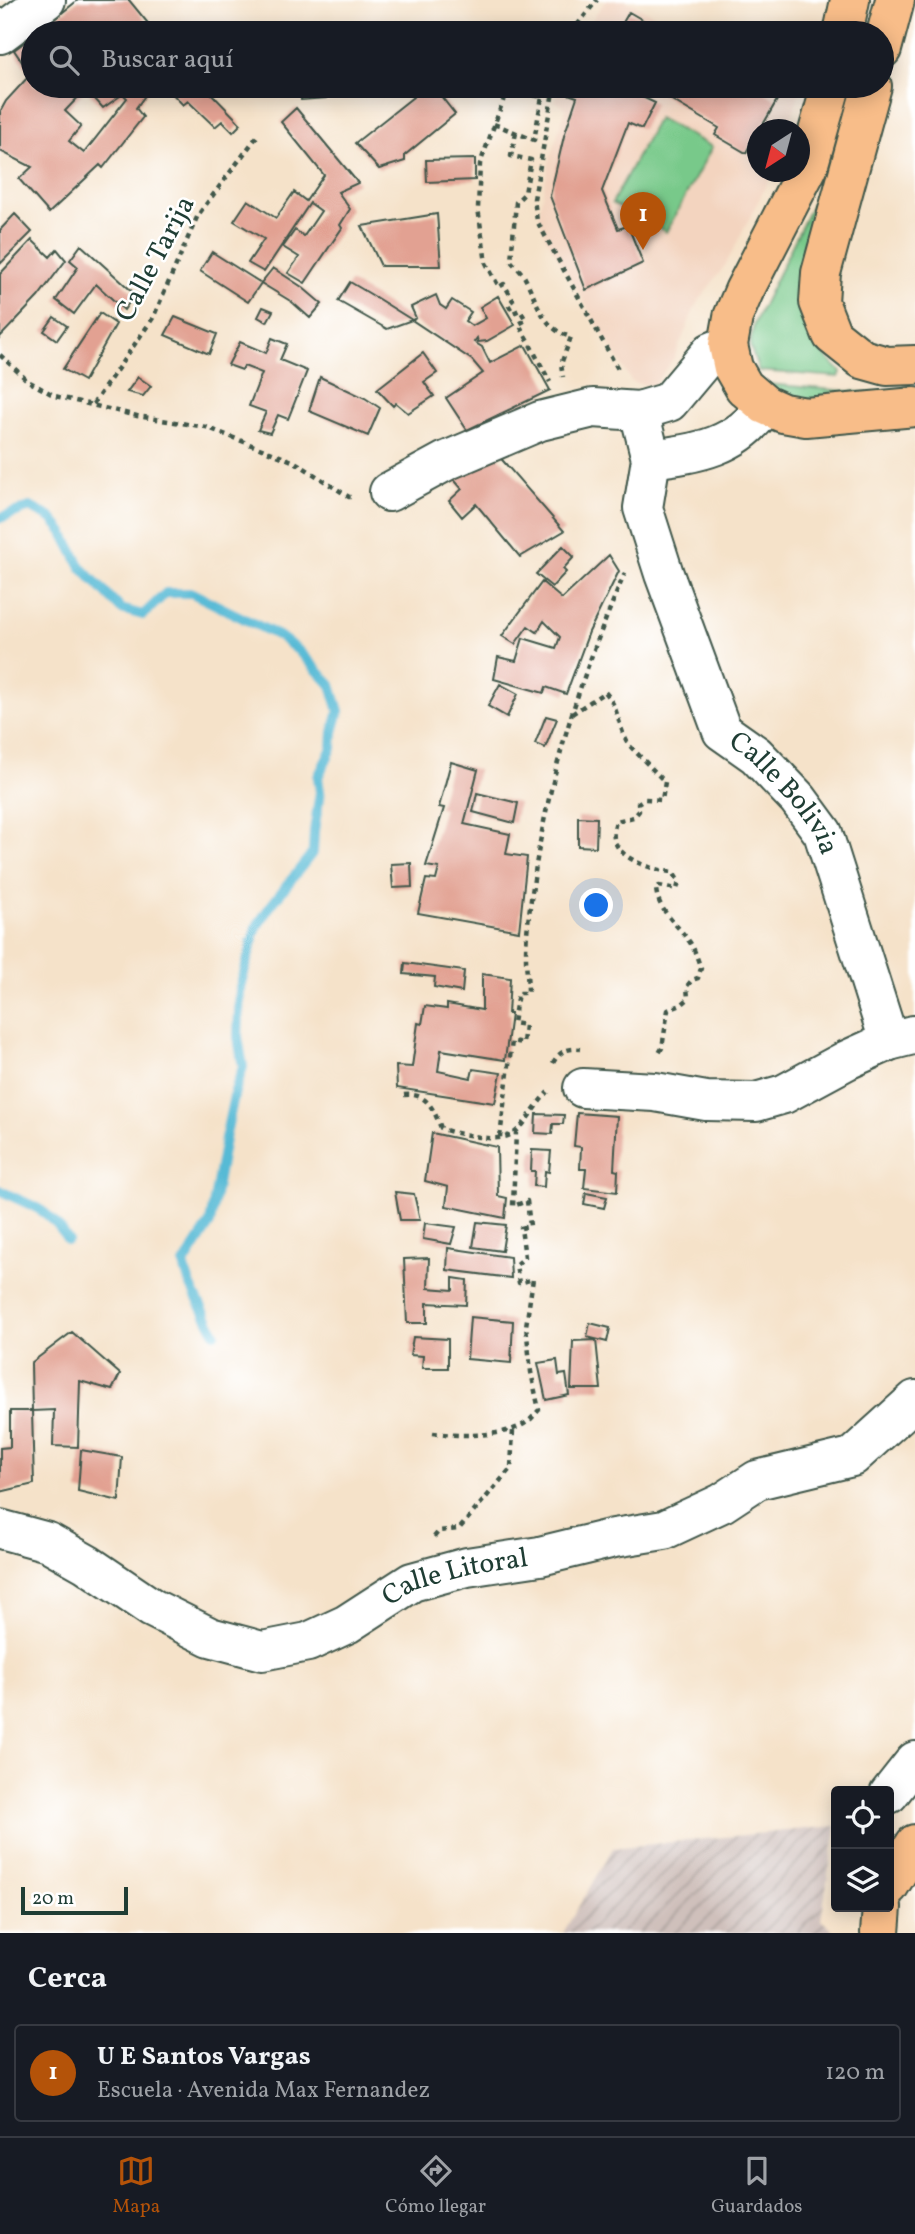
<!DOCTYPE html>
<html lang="es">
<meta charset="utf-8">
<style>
body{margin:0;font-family:Vollkorn,serif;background:#242831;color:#f1f3f6}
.controls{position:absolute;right:21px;bottom:21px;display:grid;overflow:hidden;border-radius:7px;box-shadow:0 4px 18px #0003}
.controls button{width:63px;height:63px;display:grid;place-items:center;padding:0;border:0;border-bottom:2px solid #363941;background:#171b24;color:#f1f3f6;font:35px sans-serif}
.compass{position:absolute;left:747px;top:119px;width:63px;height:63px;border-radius:50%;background:#171b24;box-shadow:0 4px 18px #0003;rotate:216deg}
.scale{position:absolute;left:21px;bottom:18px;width:107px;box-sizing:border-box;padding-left:7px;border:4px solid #1f3d34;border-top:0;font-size:19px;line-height:24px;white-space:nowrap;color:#1f3d34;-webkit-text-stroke:5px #fff;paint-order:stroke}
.you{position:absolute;left:597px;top:906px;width:24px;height:24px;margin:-18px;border:5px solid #fff;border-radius:50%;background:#1a73e8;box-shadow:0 0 0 10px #1a73e833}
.badge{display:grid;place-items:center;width:46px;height:46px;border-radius:50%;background:#b45309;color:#fff;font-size:23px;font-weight:700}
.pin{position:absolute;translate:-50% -58px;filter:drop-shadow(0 2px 4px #0008)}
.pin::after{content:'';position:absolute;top:37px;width:24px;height:21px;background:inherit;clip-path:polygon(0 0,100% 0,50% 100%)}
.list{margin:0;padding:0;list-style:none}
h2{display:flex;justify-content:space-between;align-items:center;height:91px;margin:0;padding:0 28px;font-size:30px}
h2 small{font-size:23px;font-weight:400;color:#9ea1a6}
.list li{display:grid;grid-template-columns:46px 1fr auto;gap:21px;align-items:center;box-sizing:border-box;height:98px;margin:0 14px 14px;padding:0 14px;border:2px solid #363941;border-radius:7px}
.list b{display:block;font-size:26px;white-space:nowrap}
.list p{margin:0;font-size:23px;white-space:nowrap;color:#9ea1a6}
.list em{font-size:23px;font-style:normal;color:#9ea1a6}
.icon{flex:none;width:38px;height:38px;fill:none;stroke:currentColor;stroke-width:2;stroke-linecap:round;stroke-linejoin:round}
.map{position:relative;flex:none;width:915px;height:1933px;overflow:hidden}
.search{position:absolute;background:#171b24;box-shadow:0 4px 18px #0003;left:21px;right:21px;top:21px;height:77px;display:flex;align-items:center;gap:18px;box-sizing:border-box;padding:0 24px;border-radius:38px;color:#9ea1a6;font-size:26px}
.sheet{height:203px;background:#171b24}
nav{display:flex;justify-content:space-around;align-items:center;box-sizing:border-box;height:98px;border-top:2px solid #363941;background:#171b24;font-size:19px;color:#9ea1a6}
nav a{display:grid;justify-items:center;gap:4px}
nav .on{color:#b45309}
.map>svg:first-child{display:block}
.built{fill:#f3d4bf}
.industrial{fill:url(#industrial-furrows)}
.green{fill:#78c98a;stroke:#4c835f;stroke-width:2}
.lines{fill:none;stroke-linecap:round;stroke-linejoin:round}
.stream{stroke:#57bad5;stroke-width:10}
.building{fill:#e2a192;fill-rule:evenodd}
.minor-casing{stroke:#3f564a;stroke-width:42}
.major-casing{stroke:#3f564a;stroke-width:42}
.path{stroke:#3f564a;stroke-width:4.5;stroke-dasharray:5 5;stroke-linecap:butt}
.minor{stroke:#fff;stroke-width:38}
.major{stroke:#f8bd89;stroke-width:38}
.labels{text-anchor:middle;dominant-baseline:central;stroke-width:5;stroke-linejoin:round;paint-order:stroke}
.street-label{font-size:28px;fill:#1f3d34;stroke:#fff}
</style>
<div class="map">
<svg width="915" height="1933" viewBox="0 0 915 1933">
<defs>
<pattern id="industrial-furrows" width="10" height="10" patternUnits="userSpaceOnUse" patternTransform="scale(1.75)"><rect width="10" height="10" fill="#cfc0bb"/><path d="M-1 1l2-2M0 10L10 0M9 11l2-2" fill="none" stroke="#a79d99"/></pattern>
</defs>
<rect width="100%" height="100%" fill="#fff"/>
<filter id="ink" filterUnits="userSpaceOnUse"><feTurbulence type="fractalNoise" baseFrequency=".0143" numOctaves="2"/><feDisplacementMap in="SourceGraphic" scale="14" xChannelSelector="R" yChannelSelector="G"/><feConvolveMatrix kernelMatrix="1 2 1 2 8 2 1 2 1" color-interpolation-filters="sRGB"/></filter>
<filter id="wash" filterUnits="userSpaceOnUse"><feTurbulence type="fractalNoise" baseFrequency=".00686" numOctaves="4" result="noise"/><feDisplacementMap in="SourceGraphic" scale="28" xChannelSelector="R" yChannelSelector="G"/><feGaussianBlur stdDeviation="1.57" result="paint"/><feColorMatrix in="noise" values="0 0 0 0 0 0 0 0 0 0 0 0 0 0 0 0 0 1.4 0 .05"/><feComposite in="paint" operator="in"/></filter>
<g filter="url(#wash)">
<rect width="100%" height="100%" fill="#f5e2c9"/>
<path class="built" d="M606,0H625L689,33H583Z
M560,86H791L800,91L788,129L758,130V172H773L726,264L696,305L674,358L653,387L632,382L545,236L539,213L550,158L566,108L555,101Z"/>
<path class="industrial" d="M836,1826L821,1920L836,1933H563L613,1848Z"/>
<path class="green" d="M658,118L712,147L666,232L612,203Z
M826,176C802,253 772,309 841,372L839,377L759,371L750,346L754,324Z
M766,384L915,397L791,400Z"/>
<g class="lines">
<path class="stream" d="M0,518L30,507L51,518L62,531L81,567L121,609L143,615L166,593H192L279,636L299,651L331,685L339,711L333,732L332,748L318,777L320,792L314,831L313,852L269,908L256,928L240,988L238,1037L243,1067L235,1091L225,1139L210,1223L184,1264C189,1289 204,1309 215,1333
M0,1190C33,1209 44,1203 68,1240"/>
</g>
<g id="blocks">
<path class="building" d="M78,0H129L156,33H124L122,31L120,33H37Z
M629,12L665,33H617Z
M33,36V86H152L136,108L143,117L103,168L100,165L49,213L19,179L32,167L0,151V112L6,101L29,76L32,77L14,50ZM86,89L103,108L123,94L127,98L84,153L69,141L81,126L65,111Z
M165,86H204L241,124L233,132L222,121L215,127L188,101L183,105Z
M300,86H325L326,98L301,100Z
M427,86H433L455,114L405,155V161L379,169L355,143Z
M565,86H619L655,103L642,129L628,123L602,191L618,229L628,226L643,263L586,290L550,196L564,136L577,97L562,92Z
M648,86H754L777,100L760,130H757L746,153L715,135L719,128Z
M296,108L358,183L338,192L350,209L340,225L342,228L305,283L288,273L299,257L283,247L295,230L304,236L321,211L310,203L264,272L248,263L264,239L234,221L248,200L276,218L294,192L306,201L324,175L281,122Z
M475,159V180L427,182L426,160Z
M15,214L32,232L0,264V230Z
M437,214L441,266H381L362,226Z
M32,240L50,257L57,249L66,260L38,297L0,337V274Z
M81,245L135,294L124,310L96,284L74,314L56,300L78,267L70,260Z
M212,252L261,283L248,302L200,271Z
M273,268L302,287L322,304L310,318L292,302L261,283Z
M350,282L372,295L412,320L387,329L338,301Z
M436,295L440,305L446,309L452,300L471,312L465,321L472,326L486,318L480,307L498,296L515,325L487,341L478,342L477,338L474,342L482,347L490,363L525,345L550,390L467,430L446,398L483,373L472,360L412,320L416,318L411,307Z
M263,307L273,311L267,322L258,317Z
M100,313L116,324L84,381L63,369Z
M54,317L67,326L57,340L44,331Z
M175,317L217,334L209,354L165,335Z
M272,338L287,344L280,360L307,371L288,419L278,415L270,433L258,430L266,412L249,406L262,373L244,366L242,370L228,365L240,342L266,353Z
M423,353L437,373L424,382L434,396L408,413L396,403L393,406L377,389Z
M138,377L151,386L143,396L127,392Z
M320,377L365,398L380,408L368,436L309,411Z
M497,454L564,531L520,557L476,504L462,517L449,501L462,489L450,475Z
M563,546L574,557L563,569L566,572L552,587L536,574Z
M609,555L619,571L589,632L566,694L546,687L544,693L494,679L498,657L516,661L523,638L556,648L560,637L544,621L537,632L528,626L515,644L502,636L542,582L562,599Z
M500,684L518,694L507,717L488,706Z
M546,716L557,719L545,748L535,744Z
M451,762L478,770L464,824L510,834L506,854L527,857L519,931L418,913L426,879L436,880L439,868L426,866L444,808L439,807Z
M477,793L518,803L514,823L473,812Z
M578,817L597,818L596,847L578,846Z
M411,863L412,887L393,888L391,864Z
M405,963L464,971L462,992L434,987L435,977L404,974Z
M482,974L510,978L508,1014H511L505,1060L441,1050L438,1071L471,1078L473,1069L501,1073L495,1103L397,1088L396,1066L412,1067L418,1023L422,1024L425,1006L447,1009V1004L482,1010Z
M577,1113L617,1116L614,1170L618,1171L617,1192L584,1188L586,1169H580L581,1147L574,1146Z
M536,1114L564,1115L563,1124H553L552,1134L535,1133Z
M432,1133L497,1147L498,1196L507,1198L505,1218L446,1206L448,1187L425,1181Z
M532,1150L551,1151L549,1172L545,1171L544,1187L534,1186L535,1171H531Z
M395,1192L414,1194L420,1220H400Z
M586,1193L607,1197L604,1208L584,1204Z
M477,1222L506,1225L502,1251L473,1247Z
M425,1223L456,1227L451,1244L423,1239Z
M448,1248L510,1257L511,1278L447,1270Z
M429,1258L428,1288L453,1290V1278L467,1280L466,1305L427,1303V1323H407L404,1259Z
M470,1317L513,1321L511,1363L467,1359Z
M590,1323L610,1328L607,1342L587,1337Z
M72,1332L120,1374L112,1390L80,1381L78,1447L53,1446L54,1410L32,1411L31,1363Z
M413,1337L448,1339V1368H422L423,1356L410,1355Z
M596,1340L601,1389H571L573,1341Z
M557,1360L559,1375L566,1374L569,1395L546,1400L538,1363Z
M10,1411H32L34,1484L0,1492V1448L10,1447Z
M81,1450L122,1457L119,1501L78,1491Z"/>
</g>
</g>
<g filter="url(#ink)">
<use href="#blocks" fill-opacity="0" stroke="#3f564a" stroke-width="2"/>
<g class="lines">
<defs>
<g id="minor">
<path d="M0,34L46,0"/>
<path id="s1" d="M639,411L651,459L643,508L664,574L722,731L756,755L798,799L823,833L889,1041"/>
<path d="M651,459C697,453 739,447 765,405"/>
<path d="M389,492L446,461L540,421L593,408L639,411L669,402L711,352L728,345"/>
<path d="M583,1088L655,1092L706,1101L756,1102L784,1094L847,1060L889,1041L913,1035"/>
<path id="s2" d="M0,1529L48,1542L87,1564L152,1608L210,1637L262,1651L308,1642L347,1624L412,1582L467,1567L540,1556L614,1538L664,1530L722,1503L757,1480L852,1457L915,1400"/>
<path d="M889,1794L915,1761"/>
</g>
<path id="major" d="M843,33L850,0
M882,49L895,0
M831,86L808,167L744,291L733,317L728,345L733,368L744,387L765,405L783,413L806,417L915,407
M872,86L821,273L819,302L832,335L862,359L887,366L915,365
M889,1886L915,1844
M880,1933L882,1907"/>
</defs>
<use href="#minor" class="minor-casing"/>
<use href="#major" class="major-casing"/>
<path class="path" d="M571,33L597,0
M554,86L534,199L537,221L619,371
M494,124L534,140L542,97L507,90L480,164L478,208L486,263L499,287L504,284L513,300L508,304L513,313L520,310L526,320L519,324L550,382
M516,133L511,156L531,160L525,193L516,202L511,261C515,266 522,272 525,278C537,301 543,330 571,337L561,364L563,377
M0,355L28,381L55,396L137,416L206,427L295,462L349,497H353
M93,404L153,318L198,215L258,135
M572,714L605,692C619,707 618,728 629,745L665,782L662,800L644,799L638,803L639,811L634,817L616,821C614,828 612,838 616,844C624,861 656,871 673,872L679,882L677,889L659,886L656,888C657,910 678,925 689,941C695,949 697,959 701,968L698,978L692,980L687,986L688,999L681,1005L668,1010L662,1048L658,1055
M553,1063C559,1051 568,1048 580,1049
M404,1095C428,1092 434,1111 441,1128C451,1133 463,1134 474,1136C524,1146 520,1121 548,1092
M500,1137L512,1041L523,1043L525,1025L513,1023L518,993H528C528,981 526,968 526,956C526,926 532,895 536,865C553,761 583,670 625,573
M433,1433C458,1436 506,1438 527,1422C532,1419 535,1414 539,1410L531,1372L526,1326L533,1279L519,1283L516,1265L525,1257L521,1228L530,1226L527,1201L513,1206L516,1132
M434,1537L439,1531L459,1529L511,1468L513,1430"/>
<use href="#minor" class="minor"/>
<use href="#major" class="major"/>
</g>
</g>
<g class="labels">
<g class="street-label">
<text transform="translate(156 259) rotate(-62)">Calle Tarija</text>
<text stroke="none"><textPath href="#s1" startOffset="425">Calle Bolivia</textPath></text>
<text stroke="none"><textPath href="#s2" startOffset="502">Calle Litoral</textPath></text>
</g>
</g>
</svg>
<div class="controls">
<button><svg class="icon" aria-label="locate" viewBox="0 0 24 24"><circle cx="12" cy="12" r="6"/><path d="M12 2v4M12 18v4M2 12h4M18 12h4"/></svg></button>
<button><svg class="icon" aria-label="layers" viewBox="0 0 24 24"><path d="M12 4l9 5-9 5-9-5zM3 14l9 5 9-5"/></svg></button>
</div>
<svg class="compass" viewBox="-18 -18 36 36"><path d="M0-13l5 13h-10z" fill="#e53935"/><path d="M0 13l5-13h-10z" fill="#9ea1a6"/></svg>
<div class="scale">20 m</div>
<div class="you"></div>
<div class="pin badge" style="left:643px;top:250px">1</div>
<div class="search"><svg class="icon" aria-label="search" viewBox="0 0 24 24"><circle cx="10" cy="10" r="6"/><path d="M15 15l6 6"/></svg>Buscar aquí</div>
</div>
<section class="sheet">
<h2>Cerca<small></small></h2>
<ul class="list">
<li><span class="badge">1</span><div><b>U E Santos Vargas</b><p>Escuela · Avenida Max Fernandez</p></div><em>120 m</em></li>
</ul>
</section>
<nav>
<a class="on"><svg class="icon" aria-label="map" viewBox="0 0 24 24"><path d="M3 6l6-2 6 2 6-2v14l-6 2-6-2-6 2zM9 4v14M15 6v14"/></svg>Mapa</a>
<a><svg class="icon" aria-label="directions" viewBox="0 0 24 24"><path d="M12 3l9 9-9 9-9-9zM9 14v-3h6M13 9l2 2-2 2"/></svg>Cómo llegar</a>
<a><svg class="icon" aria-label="saved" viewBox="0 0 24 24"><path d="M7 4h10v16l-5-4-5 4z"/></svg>Guardados</a>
</nav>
